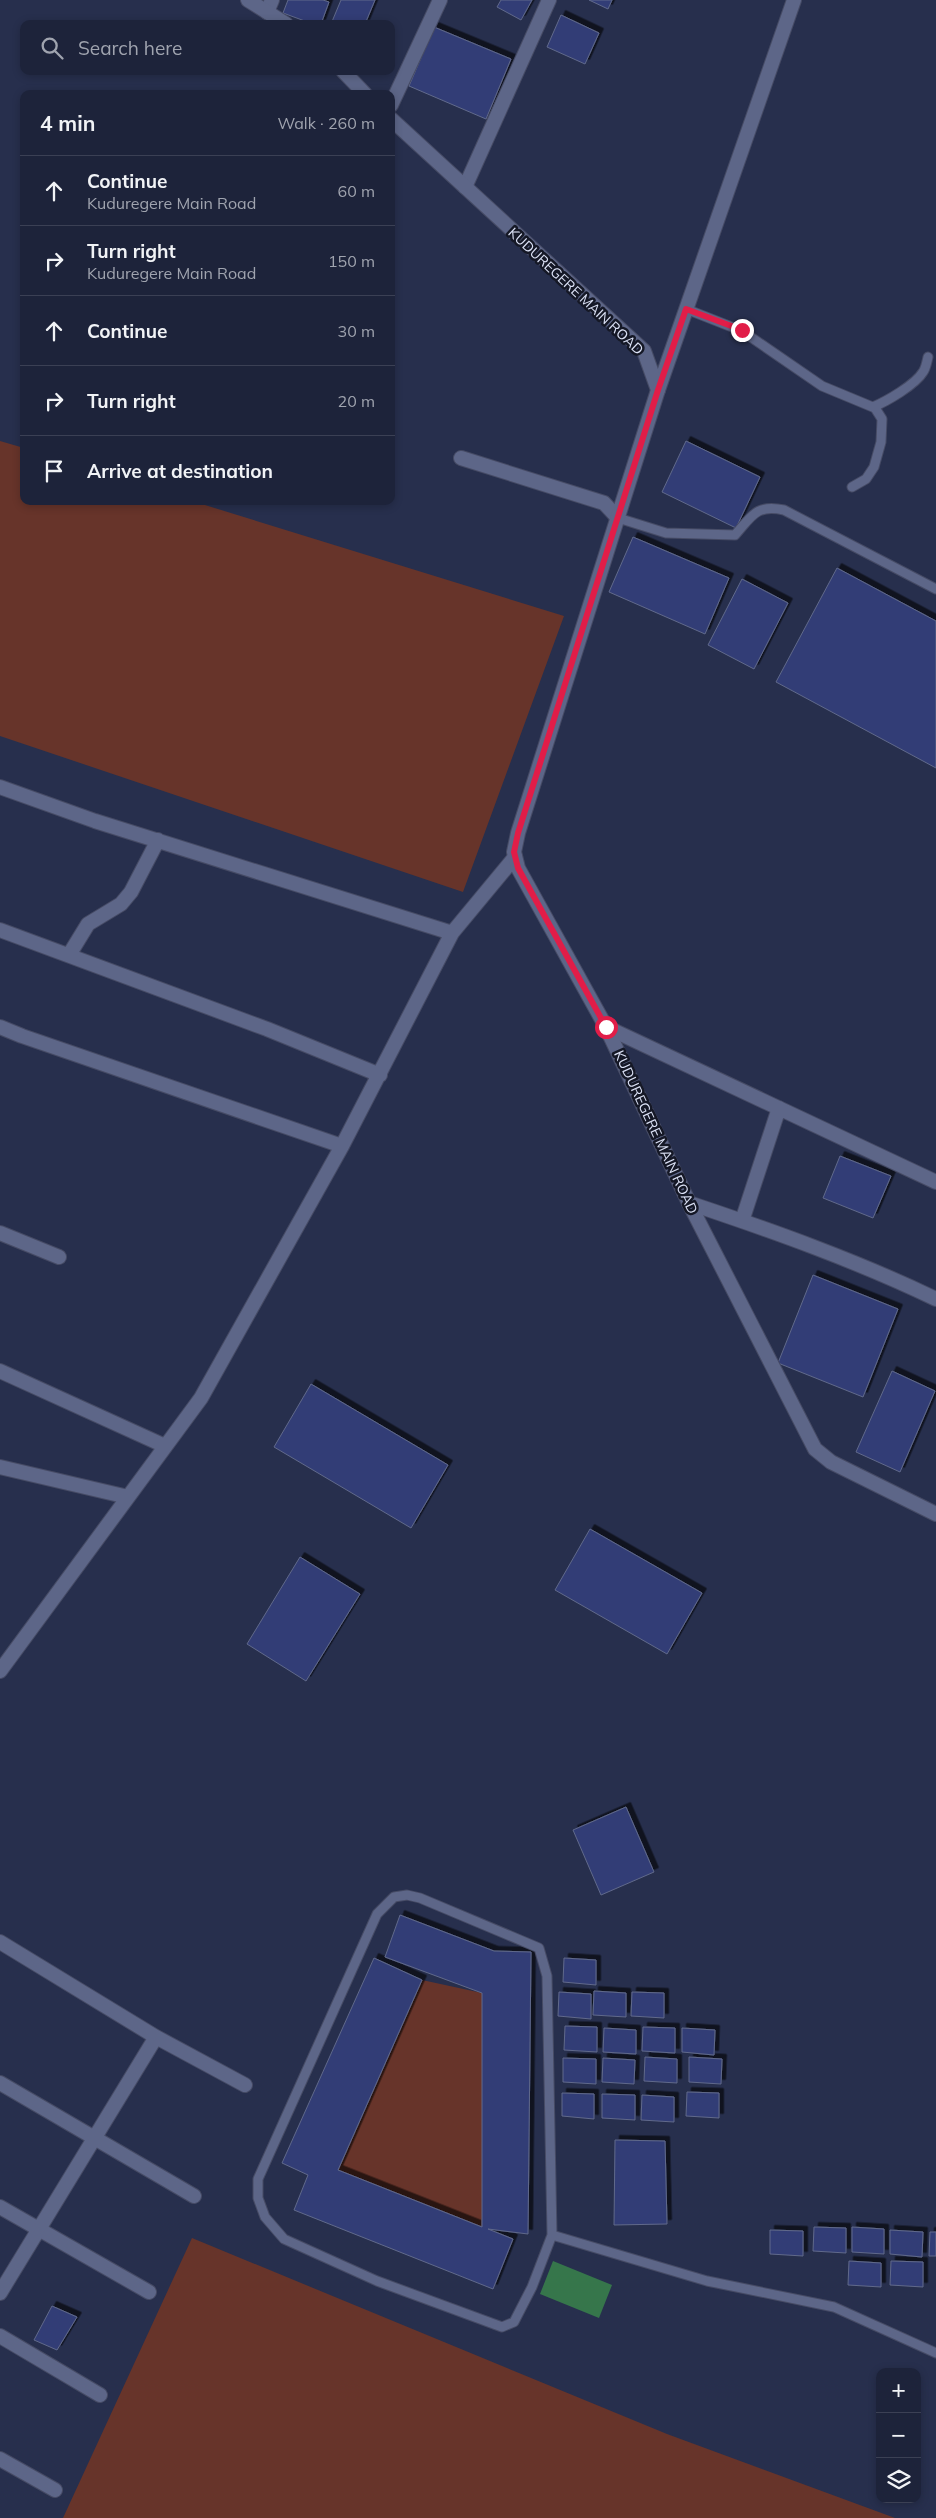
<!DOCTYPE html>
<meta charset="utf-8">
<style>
body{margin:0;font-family:Mulish,sans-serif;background:#2a2f45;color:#f1f3f6}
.controls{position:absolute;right:15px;bottom:15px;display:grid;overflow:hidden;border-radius:10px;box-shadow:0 2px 8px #0003}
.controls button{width:45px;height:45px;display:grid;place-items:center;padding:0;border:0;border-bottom:1px solid #3b4054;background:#1d233a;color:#f1f3f6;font:25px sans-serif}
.stop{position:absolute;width:15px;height:15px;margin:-11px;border:4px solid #e11d48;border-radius:50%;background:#fff}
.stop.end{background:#e11d48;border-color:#fff;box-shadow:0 1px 5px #0008}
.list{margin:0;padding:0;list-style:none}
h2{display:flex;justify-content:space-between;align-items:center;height:65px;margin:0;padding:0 20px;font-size:21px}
h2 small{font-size:16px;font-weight:400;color:#a0a4af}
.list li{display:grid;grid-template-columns:32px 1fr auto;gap:15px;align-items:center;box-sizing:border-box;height:70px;padding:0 20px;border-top:1px solid #3b4054}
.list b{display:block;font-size:19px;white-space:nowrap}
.list p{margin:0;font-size:16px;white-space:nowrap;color:#a0a4af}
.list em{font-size:16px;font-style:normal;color:#a0a4af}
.icon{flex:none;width:28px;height:28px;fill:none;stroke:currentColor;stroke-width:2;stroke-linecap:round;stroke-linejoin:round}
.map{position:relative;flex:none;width:936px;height:2518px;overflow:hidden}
.search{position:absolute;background:#1d233a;box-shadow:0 2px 8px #0003;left:20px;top:20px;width:375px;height:55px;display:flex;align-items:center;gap:12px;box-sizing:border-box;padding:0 18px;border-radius:10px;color:#a0a4af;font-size:19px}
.panel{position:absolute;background:#1d233a;box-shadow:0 2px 8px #0003;left:20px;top:90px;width:375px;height:415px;border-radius:10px}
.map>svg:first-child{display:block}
.green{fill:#67342a}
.water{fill:#36764b}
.building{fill:#333e76;stroke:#60698b;filter:url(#shadow)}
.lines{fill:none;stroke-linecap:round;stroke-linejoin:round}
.service-casing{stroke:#464b65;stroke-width:11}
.minor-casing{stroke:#464b65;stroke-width:16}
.tertiary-casing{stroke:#464b65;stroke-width:16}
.service{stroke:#5d6688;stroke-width:9}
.minor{stroke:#5d6688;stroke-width:14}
.tertiary{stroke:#5d6688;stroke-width:14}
.route{stroke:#e11d48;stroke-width:6}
.labels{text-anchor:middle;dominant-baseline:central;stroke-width:5;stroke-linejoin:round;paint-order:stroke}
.street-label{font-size:14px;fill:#dde3f7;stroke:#151826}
</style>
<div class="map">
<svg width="936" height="2518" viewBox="0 0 936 2518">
<defs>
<filter id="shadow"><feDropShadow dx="4.5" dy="-4.5" stdDeviation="0" flood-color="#0009"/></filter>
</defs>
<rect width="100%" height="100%" fill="#272f4d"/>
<path class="green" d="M0,441L24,448V501H192L564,616L463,892L0,736Z
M422,1980L482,1993V2227L338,2170Z
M192,2238L667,2434L895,2518H63Z"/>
<path class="water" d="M553,2261L612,2285L599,2318L540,2294Z"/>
<path class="building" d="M288,0H323L329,2L321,24H313L283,13Z
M341,0H375L365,24H331Z
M501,0H532L521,20L497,7Z
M589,0H612L608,9Z
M561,15L599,33L585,64L547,47Z
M434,27L511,59L486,119L409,86Z
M686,441L760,477L736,528L662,492Z
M633,537L729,578L705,634L609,592Z
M837,568L936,621V768L776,682Z
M742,579L788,603L754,669L708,645Z
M840,1156L891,1176L873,1218L823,1198Z
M813,1275L898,1309L863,1397L778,1363Z
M892,1371L935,1391L900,1472L856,1452Z
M311,1384L448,1465L411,1528L274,1447Z
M590,1529L702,1593L667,1654L555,1590Z
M300,1557L360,1594L306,1681L247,1644Z
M626,1807L654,1872L601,1895L573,1830Z
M400,1915L494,1951L531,1952L528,2234L488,2229L513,2239L493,2289L294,2210L308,2175L282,2163L374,1958L422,1980L338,2170L482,2227V1993L385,1957Z
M564,1958L596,1960V1985L563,1982Z
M594,1991L626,1993V2017L593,2015Z
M559,1992L591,1994V2019L558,2016Z
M632,1992L664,1993V2018L631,2016Z
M565,2026L597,2027V2052L564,2050Z
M643,2027L675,2028V2053L642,2051Z
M604,2028L636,2030V2054L603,2052Z
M682,2028L715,2030L714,2055L682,2052Z
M645,2057L677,2059V2083L644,2081Z
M689,2057L722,2059L721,2084L689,2082Z
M563,2058L596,2059V2084L563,2082Z
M603,2058L635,2060L634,2084L602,2082Z
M687,2092L719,2093V2118L686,2116Z
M562,2093L594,2094V2119L562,2116Z
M602,2094L635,2095V2120L602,2118Z
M642,2095L674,2097V2122L641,2120Z
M615,2140L665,2141L667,2224L614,2225Z
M814,2227L846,2228V2253L813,2251Z
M852,2227L884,2229V2254L852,2252Z
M770,2230L803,2231V2256L770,2254Z
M890,2230L923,2232L922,2257L890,2254Z
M930,2232H936V2256H929Z
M849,2261L881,2263V2287L848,2285Z
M891,2261L923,2262V2287L890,2285Z
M52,2306L77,2317L57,2350L34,2340Z"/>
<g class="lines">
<defs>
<path id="service" d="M686,309L742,331L822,386L875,408L882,419L881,442L874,467L866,479L852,487
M873,407C887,401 915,385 923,372C926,368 927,361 928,357
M618,518L666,533L735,535C752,516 756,504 784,510L936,589
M407,1895L420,1898L539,1948L547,1976L552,2235L532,2287L514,2322L502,2327L377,2281L284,2239L265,2217L258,2198V2179L377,1914L394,1897Z
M552,2235L707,2281L834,2307L936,2353"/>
<path id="minor" d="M267,12L272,0
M391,105L440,0
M465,187L549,0
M658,390L794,0
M461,458L604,503L618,518
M0,787L95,821L452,933
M0,930L267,1029L380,1075
M69,955L88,924L121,904L131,892L158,840
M0,1027L22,1036L342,1146
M606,1027L936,1182
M689,1203C773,1231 857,1261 936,1299
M742,1221L779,1108
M0,1233L59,1257
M0,1371L165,1446
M0,1467L128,1497
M0,1671L201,1398L342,1146L452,933L515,857
M0,1942L156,2037L245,2085
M0,2083L194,2196
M0,2207L149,2292
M0,2293L156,2037
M0,2336L100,2395
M0,2459L55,2490"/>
<path id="tertiary" d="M248,0L286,24
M343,71L365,94
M391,119L644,351L658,390L518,833L514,852L518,868L606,1027L689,1203L815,1449L831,1462L936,1514"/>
</defs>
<use href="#service" class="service-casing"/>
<use href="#minor" class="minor-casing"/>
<use href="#tertiary" class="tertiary-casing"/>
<use href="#service" class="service"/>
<use href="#minor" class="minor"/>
<use href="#tertiary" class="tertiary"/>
</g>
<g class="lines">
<path class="route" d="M606,1027L518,868L514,852L518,833L658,390L686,309L742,330"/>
</g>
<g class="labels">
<g class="street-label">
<text transform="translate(576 291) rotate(43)">KUDUREGERE MAIN ROAD</text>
<text transform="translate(656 1132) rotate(65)">KUDUREGERE MAIN ROAD</text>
</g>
</g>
</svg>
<div class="controls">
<button>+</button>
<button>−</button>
<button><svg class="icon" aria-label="layers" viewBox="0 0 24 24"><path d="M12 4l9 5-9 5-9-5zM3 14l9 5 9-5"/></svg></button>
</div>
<div class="stop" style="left:606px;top:1027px"></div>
<div class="stop end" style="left:742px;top:330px"></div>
<div class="search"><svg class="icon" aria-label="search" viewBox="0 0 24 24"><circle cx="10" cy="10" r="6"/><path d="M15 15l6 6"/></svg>Search here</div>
<section class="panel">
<h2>4 min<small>Walk · 260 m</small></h2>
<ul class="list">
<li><svg class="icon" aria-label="ahead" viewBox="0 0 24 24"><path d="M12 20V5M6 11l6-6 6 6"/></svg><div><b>Continue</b><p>Kuduregere Main Road</p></div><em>60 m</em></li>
<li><svg class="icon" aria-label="right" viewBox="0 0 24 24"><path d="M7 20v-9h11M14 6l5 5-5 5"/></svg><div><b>Turn right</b><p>Kuduregere Main Road</p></div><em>150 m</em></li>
<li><svg class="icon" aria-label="ahead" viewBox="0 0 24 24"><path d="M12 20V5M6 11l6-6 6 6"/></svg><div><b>Continue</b></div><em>30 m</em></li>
<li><svg class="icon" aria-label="right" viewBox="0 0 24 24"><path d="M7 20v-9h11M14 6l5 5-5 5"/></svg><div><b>Turn right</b></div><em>20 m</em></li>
<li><svg class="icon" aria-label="arrive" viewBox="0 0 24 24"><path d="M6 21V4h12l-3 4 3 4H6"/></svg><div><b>Arrive at destination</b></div></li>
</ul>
</section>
</div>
